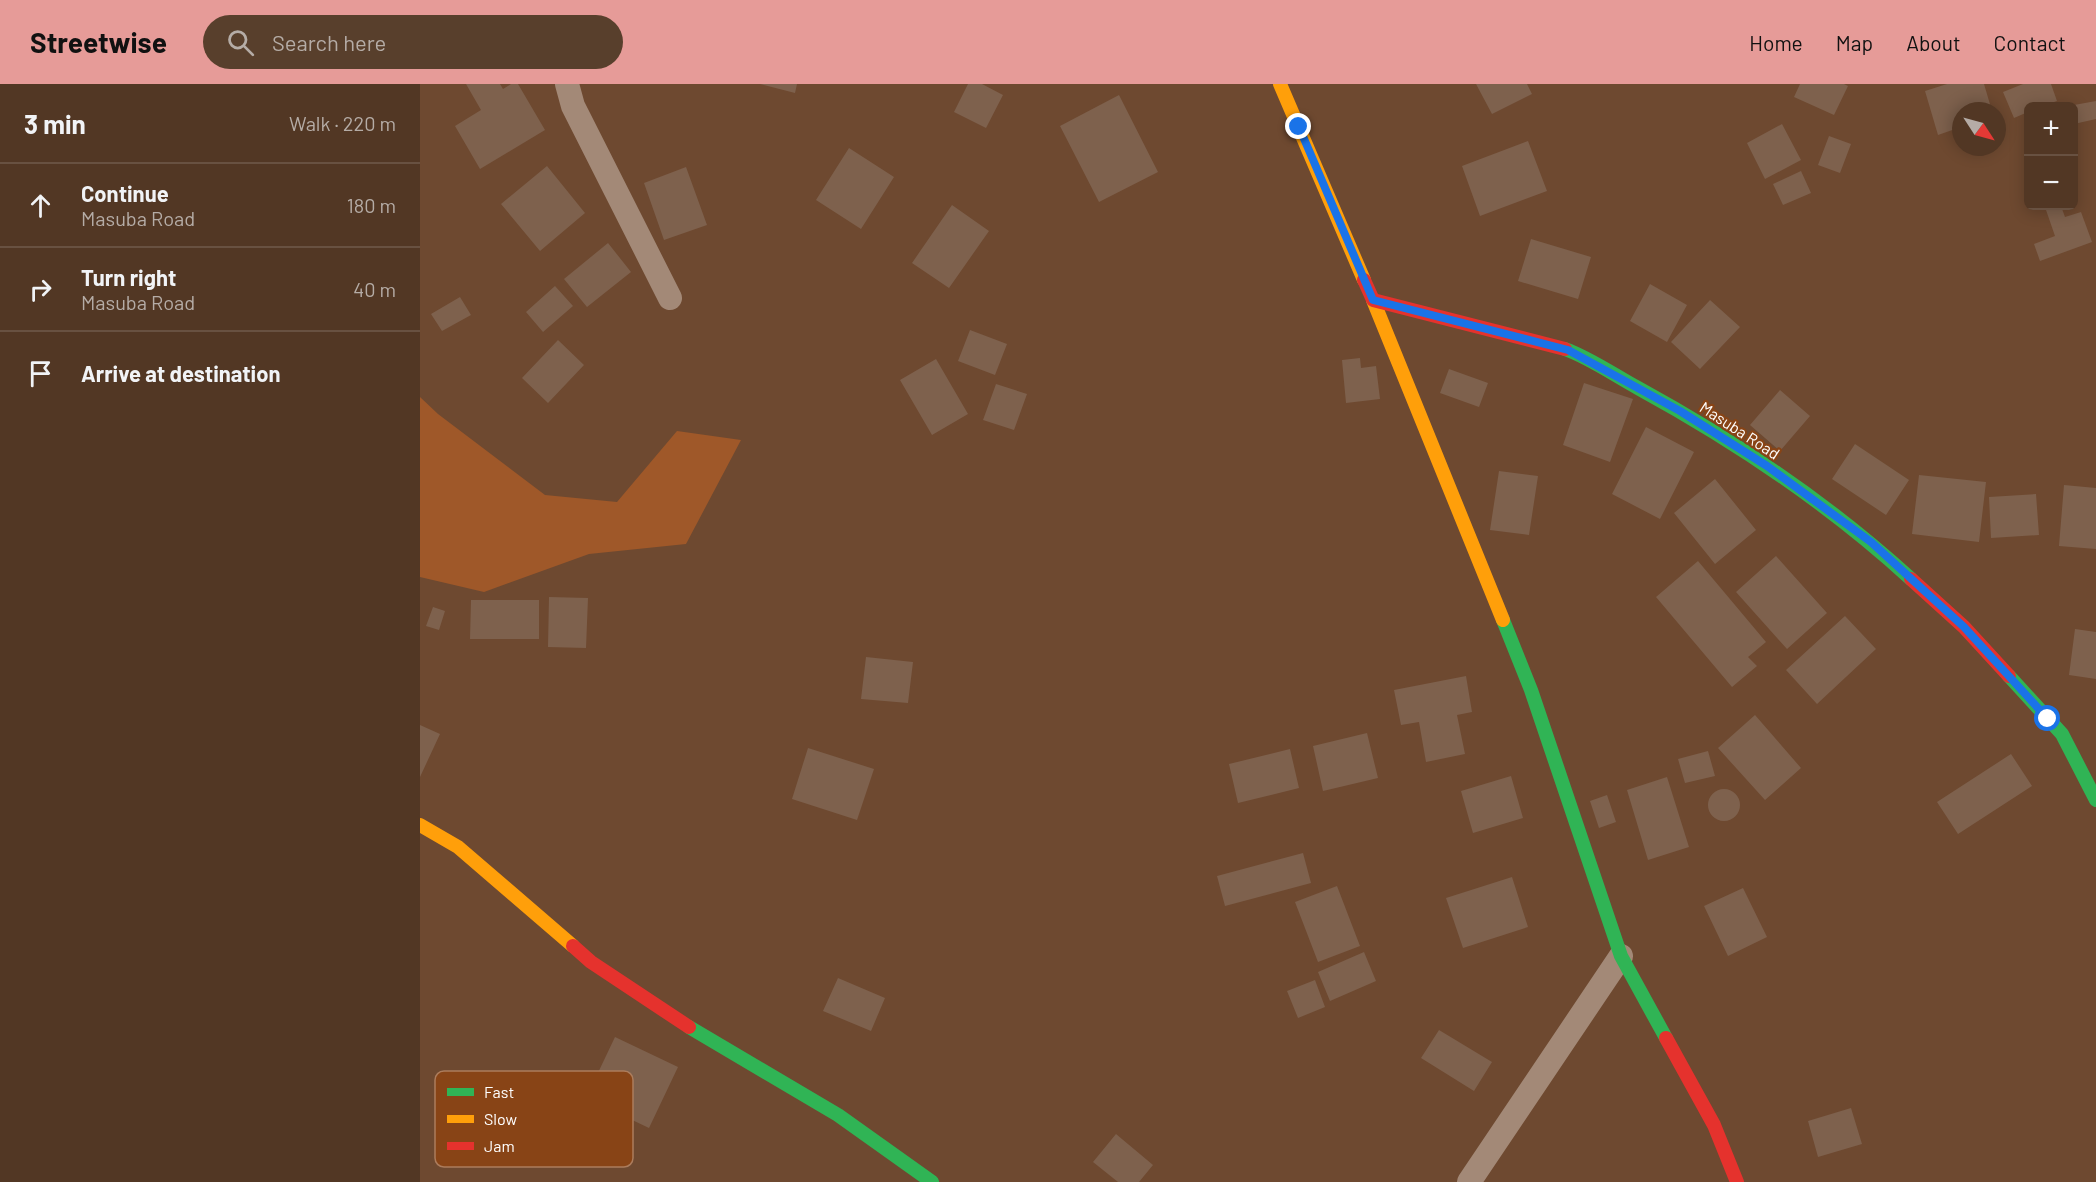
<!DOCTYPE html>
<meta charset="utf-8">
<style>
body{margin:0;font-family:Barlow,sans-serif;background:#583f2c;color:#f1f3f6}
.controls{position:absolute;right:18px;top:18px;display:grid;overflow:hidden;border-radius:9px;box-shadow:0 3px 15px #0003}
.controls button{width:54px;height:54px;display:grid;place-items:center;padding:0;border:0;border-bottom:2px solid #685141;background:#523724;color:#f1f3f6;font:30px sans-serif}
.compass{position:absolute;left:1532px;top:18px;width:54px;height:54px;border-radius:50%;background:#523724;box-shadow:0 3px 15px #0003;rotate:126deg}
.stop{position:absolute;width:18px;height:18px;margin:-14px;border:4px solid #1a73e8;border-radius:50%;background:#fff}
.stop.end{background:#1a73e8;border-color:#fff;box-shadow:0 2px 6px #0008}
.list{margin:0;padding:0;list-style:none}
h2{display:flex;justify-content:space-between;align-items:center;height:78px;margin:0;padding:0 24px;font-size:26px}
h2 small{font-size:20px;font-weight:400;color:#b5aca6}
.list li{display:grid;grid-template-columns:39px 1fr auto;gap:18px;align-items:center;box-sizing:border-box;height:84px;padding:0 24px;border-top:2px solid #685141}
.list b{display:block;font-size:22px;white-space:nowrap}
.list p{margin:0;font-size:20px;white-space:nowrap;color:#b5aca6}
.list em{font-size:20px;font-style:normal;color:#b5aca6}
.icon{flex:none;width:33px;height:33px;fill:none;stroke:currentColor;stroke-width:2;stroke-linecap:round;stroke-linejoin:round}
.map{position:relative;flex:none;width:1676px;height:1098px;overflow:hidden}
header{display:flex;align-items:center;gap:36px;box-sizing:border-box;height:84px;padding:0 30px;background:#e69b98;color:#111}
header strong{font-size:28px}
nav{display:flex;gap:33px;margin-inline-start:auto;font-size:21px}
.search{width:420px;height:54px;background:#583f2c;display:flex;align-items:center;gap:15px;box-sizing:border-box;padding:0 21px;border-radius:33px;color:#b5aca6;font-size:22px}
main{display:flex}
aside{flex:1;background:#523724}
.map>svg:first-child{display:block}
.green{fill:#9f5829}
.building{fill:#7e614d}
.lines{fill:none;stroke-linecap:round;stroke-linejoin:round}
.street{stroke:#a38977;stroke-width:24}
.fast{stroke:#30b455;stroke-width:14}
.slow{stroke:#ff9f0a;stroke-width:14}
.jam{stroke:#e5322d;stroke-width:14}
.route{stroke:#1a73e8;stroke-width:8}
.labels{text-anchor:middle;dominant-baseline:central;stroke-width:4.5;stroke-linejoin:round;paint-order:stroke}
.street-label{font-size:16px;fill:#fff;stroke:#884416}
.key{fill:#884416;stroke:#ac7c5c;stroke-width:1.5}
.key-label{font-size:16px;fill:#fff}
</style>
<header>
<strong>Streetwise</strong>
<div class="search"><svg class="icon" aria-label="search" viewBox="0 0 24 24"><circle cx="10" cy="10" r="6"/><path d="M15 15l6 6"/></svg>Search here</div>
<nav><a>Home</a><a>Map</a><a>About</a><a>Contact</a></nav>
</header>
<main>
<aside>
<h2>3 min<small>Walk · 220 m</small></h2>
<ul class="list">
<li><svg class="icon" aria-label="ahead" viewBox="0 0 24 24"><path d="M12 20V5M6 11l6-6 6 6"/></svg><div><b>Continue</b><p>Masuba Road</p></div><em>180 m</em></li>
<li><svg class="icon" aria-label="right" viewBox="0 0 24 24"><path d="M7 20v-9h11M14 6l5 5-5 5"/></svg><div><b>Turn right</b><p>Masuba Road</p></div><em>40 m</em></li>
<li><svg class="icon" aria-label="arrive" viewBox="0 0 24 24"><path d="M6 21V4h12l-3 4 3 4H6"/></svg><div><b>Arrive at destination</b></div></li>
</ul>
</aside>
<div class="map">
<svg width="1676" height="1098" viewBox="0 0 1676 1098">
<rect width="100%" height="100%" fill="#6e4930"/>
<path class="green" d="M0,313L18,330L125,411L197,418L257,347L321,356L266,460L169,470L64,508L0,493Z"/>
<path class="building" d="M46,0H80L83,5L91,0H98L125,46L60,85L35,42L61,26Z
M340,0H377L375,9Z
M548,0H562L583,11L566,44L534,28Z
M1056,0H1107L1112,10L1072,30Z
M1380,0H1424L1428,2L1414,31L1374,13Z
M1527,0H1564L1572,27H1541V43L1518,51L1505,7Z
M1603,0H1631L1637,17L1622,22H1608V28L1594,34L1583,8Z
M699,11L738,88L679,118L640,42Z
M1676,17V35L1654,40V21Z
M1362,40L1381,76L1345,95L1327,59Z
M1409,52L1431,60L1420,89L1398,81Z
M1108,57L1127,107L1060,132L1042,82Z
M429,64L474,93L441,145L396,116Z
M127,82L165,129L120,167L81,120Z
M266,83L287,141L244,156L224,99Z
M1381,87L1391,109L1363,121L1353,100Z
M532,121L569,147L529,204L492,179Z
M1638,122H1641L1645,133L1661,128L1672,158L1620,177L1614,160L1635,152L1626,126Z
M1111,155L1171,173L1158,215L1098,197Z
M188,159L211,188L167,223L144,195Z
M1230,200L1267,221L1247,258L1210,237Z
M135,202L153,222L123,248L106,228Z
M40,213L51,231L22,247L11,230Z
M1290,216L1320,243L1280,285L1251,258Z
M550,246L587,260L575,291L538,277Z
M138,256L164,281L128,319L102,294Z
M940,274L941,284L956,282L960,315L926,319L922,276Z
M516,275L548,330L512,351L480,296Z
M1029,285L1068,299L1059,323L1020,309Z
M1164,299L1213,315L1190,378L1143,361Z
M576,300L607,310L594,346L563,336Z
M1360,306L1390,332L1360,367L1330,341Z
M1226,343L1274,368L1240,435L1192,410Z
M1435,360L1489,396L1466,431L1412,395Z
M1079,387L1118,392L1109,451L1070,446Z
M1499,391L1566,398L1559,458L1492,450Z
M1295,395L1336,446L1295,480L1254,429Z
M1644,401L1676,404V465L1639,462Z
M1616,410L1619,451L1571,454L1569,413Z
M1356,472L1407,529L1367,565L1316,508Z
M1278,477L1346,558L1328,573L1337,582L1312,603L1236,513Z
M129,513L168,514L166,564L128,563Z
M51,516H119V555H50Z
M13,523L25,527L19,546L6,542Z
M1425,532L1456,565L1397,620L1366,586Z
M1655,545L1676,548V595L1649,591Z
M446,573L493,578L488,619L441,615Z
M1046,592L1052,628L1037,631L1045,670L1006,678L999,638L981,641L974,606Z
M1335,631L1381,684L1345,716L1298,664Z
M0,641L20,650L0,693Z
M947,649L958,694L903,707L893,662Z
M388,664L454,685L437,736L372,715Z
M870,665L879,704L818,719L809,680Z
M1288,667L1295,692L1265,699L1258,675Z
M1591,670L1612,702L1538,750L1517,718Z
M1091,692L1103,734L1053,749L1041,707Z
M1247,693L1269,763L1228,776L1207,706Z
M1288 721a16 16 0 1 1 32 0a16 16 0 1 1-32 0Z
M1187,711L1196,738L1179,744L1170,717Z
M883,769L891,799L805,822L797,792Z
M1092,793L1108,843L1043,864L1026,814Z
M917,802L940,862L898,878L875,818Z
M1323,804L1347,853L1308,872L1284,822Z
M944,868L956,897L910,917L898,888Z
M418,894L465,914L451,947L403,927Z
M895,896L905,923L878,934L867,907Z
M1019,946L1072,978L1054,1007L1001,974Z
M195,953L258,983L229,1044L166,1014Z
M1431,1024L1442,1060L1398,1073L1388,1037Z
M696,1050L733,1081L719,1098H698L673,1078Z"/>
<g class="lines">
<path class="street" d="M147,0L153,22L250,214
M1049,1098L1201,872"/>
<path class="fast" d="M1145,265C1170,274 1194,291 1218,304C1315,357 1409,420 1491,495
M1083,536L1111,606L1201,872L1246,954
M1589,592L1642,650L1676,716
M269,943L418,1031L512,1098"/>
<path class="slow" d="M860,0L944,196
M953,216L1083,536
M0,741L38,763L153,862"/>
<path class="jam" d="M944,196L953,216L1145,265
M1491,495L1544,543L1589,592
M153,862L171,878L269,943
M1246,954L1294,1041L1317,1098"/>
</g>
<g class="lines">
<path class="route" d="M879,43L953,216L1148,266L1260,327L1347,382L1451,458L1544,543L1628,635"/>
</g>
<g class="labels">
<g class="street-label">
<text transform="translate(1320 346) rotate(33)">Masuba Road</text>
</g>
</g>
<rect x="15" y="987" width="198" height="96" rx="9" class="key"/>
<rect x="27" y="1004" width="27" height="8" fill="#30b455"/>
<rect x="27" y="1031" width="27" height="8" fill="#ff9f0a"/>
<rect x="27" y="1058" width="27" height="8" fill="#e5322d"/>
<g class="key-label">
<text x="64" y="1014">Fast</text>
<text x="64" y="1041">Slow</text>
<text x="64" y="1068">Jam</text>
</g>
</svg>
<div class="controls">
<button>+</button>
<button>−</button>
</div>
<svg class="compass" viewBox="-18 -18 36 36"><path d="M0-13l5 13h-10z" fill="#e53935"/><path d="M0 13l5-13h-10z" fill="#b5aca6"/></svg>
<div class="stop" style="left:1628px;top:635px"></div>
<div class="stop end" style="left:879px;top:43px"></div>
</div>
</main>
